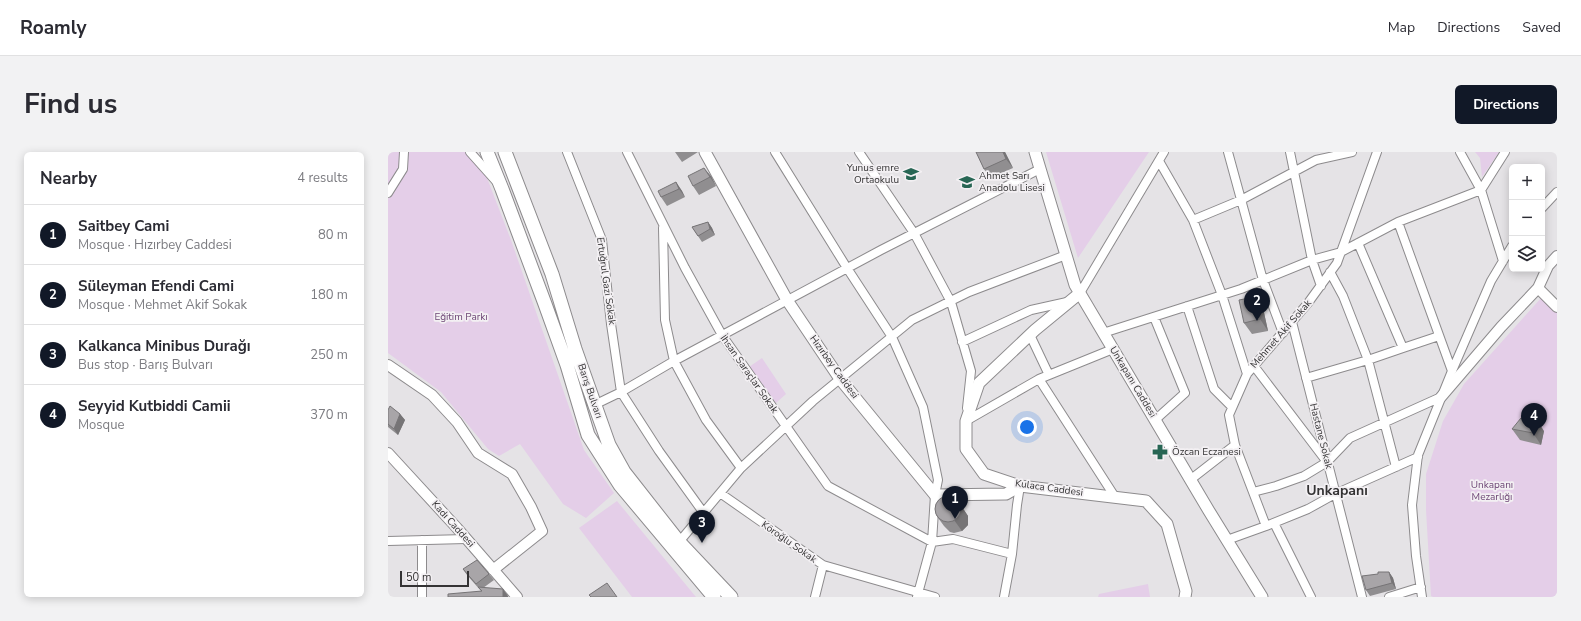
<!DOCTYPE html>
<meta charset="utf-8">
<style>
body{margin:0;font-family:"Nunito Sans",sans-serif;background:#f2f2f3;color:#2b2b33}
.controls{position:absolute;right:12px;top:12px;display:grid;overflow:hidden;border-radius:6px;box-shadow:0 2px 10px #0003}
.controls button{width:36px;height:36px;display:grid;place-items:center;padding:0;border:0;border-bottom:1px solid #e1e1e2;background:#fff;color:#2b2b33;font:20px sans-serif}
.scale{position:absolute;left:12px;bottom:10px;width:69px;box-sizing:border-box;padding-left:4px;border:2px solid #343334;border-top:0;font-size:11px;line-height:14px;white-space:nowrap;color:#343334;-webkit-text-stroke:3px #f3f0f3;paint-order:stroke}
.you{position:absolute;left:639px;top:275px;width:14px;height:14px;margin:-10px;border:3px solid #fff;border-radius:50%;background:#1a73e8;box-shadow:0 0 0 6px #1a73e833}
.badge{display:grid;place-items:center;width:26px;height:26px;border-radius:50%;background:#111827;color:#fff;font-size:13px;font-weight:700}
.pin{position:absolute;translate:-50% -33px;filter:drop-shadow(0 1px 2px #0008)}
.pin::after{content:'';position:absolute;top:21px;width:14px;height:12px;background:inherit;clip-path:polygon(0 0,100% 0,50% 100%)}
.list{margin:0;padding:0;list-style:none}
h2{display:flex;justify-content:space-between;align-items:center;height:52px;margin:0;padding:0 16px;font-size:17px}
h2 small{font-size:13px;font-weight:400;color:#7c7c81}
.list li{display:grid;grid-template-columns:26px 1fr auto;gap:12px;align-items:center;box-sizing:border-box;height:60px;padding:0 16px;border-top:1px solid #e1e1e2}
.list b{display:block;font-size:15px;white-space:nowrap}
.list p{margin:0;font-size:13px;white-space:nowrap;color:#7c7c81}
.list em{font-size:13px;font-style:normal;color:#7c7c81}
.icon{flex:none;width:22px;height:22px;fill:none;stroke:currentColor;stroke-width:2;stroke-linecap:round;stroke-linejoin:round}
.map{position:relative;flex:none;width:1169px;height:445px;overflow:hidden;border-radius:6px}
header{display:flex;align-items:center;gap:24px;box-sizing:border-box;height:56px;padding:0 20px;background:#fff;border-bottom:1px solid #e1e1e2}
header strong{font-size:19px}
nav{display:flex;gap:22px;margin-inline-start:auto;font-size:14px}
.intro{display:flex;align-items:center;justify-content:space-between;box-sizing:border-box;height:96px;padding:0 24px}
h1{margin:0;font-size:28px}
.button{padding:10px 18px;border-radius:6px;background:#111827;color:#fff;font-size:14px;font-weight:700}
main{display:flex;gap:24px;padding:0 24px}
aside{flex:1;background:#fff;border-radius:6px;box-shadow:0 2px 10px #0003}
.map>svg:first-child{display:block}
.green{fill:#e4cee8}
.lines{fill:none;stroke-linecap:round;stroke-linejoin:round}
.minor-casing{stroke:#8d8b8d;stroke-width:10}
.tertiary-casing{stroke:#8d8b8d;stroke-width:12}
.secondary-casing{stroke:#8d8b8d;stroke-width:13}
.primary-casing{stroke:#8d8b8d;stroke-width:15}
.minor{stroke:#fff;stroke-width:8}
.tertiary{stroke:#fff;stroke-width:10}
.secondary{stroke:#fff;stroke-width:11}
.primary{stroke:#fff;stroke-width:13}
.wall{fill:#908e90}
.shaded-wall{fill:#767476}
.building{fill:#a8a5a8;stroke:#767476}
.labels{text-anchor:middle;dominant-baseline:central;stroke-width:3.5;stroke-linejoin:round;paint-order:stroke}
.poi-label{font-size:10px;fill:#343334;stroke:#f3f0f3;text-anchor:start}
.street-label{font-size:10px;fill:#343334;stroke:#f3f0f3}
.park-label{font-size:10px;fill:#6d4675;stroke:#f3f0f3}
.district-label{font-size:14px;font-weight:bold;fill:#343334;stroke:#f3f0f3}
</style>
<header>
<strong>Roamly</strong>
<nav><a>Map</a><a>Directions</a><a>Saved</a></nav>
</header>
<div class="intro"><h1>Find us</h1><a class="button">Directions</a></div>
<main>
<aside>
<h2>Nearby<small>4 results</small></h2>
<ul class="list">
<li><span class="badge">1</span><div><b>Saitbey Cami</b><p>Mosque · Hızırbey Caddesi</p></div><em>80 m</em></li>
<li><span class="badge">2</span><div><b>Süleyman Efendi Cami</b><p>Mosque · Mehmet Akif Sokak</p></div><em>180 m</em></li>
<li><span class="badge">3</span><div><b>Kalkanca Minibus Durağı</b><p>Bus stop · Barış Bulvarı</p></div><em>250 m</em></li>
<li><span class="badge">4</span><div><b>Seyyid Kutbiddi Camii</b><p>Mosque</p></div><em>370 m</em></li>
</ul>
</aside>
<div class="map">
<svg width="1169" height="445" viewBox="0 0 1169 445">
<rect width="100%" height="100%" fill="#e5e3e6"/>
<path class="green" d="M0,0H89L123,88L196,298L226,341L198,366L175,352L132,292L111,304L100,297L53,240L0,201Z
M658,0H761L690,106Z
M1087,0H1111L1094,25L1092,6Z
M1154,145L1169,160V445H1045L1043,444L1038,358V322L1055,269L1076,232Z
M374,206L398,242L388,251L361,215Z
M229,349L308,445H244L191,376Z
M760,432L762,445H710L711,442Z"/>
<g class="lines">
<defs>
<path id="minor" d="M82,0L107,28
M179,0L214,88L223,172L233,240L271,299L315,360
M239,0L297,116L334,183L440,334L544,390
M387,0L459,116L504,185L535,255L550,328L547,343L544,390L529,445
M471,0L526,81L563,150L583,219L579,256
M840,0L875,128L895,181
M1072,0L1093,38L1115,109
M771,9L805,68L853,48L928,8L964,0
M0,41L15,17L16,0
M1154,56L1169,40
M805,68L834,143L859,222
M1010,70L1064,219
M275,76L277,168L286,209L318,268L353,316
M970,91L1015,196L1051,184
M942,120L955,144L980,208L1015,196
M933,134L924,108L953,100L1010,70L1093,38L1117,0
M692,141L776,0
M799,154L826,237L844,255
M766,165L797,241L767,268
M904,170L974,445
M715,181L853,137L924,108L902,0
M642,183L661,223
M574,190L643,158L679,150
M725,197L651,227L727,345
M918,226L980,208L1008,315
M206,253L233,240L286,209L493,98L652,17
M578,269L651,227
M939,310L962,286L1053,245
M802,328L847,293
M865,340L888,334L916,324L939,310L866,214
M332,341L435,413L547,445
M886,371L923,445
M878,374L920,357L947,342L1030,305
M839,388L878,374L847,293L841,263L859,222L920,151L949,111L989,0
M0,389L78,387
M291,390L353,316L425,249L524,168L581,140L678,103
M544,390L565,387L624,402
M34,445V388
M427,445L435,413
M616,445L624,402L629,353L632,334
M1001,445L1033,435
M1034,445L1028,404L1024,353L1030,303L1064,219L1103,129L1124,94"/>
<path id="tertiary" d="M1150,136L1169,155
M0,213L44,243L69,270L90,301L124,322L143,355L154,379L105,418
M1053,245L1113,175L1150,136L1160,114L1169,104
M0,301L69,376L129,445"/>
<path id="secondary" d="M317,0L399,148L452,227L547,343L618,342L632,334
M647,0L687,133L821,359L874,445
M692,141L647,178L591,231L578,269V297L596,322L632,334L758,349L779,372L798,439L797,445"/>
<path id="primary" d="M99,0L114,37L157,152L179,213L200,283L232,333L326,445
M117,0L164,122L187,197L221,293L236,320L291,390L343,445"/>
</defs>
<use href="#minor" class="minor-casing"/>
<use href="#tertiary" class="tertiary-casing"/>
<use href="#secondary" class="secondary-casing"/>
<use href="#primary" class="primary-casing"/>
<use href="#minor" class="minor"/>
<use href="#tertiary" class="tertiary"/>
<use href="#secondary" class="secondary"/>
<use href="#primary" class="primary"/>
</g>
<path class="wall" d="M287,0H310L294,10Z
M588,0H617L625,16L602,26L596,17Z
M323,24L328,34L311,43L305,34Z
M288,30L294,39L297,45L279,54L273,45Z
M320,70L324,76L327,83L314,90L304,75Z
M867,145L875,156L880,179L864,182L856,171Z
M0,258L12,262L17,268L10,283L0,275Z
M1124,277L1156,279L1153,293L1132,288Z
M570,349L580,364V373L574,379L566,381L562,380L556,374L548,363Z
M75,417L101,422L106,428L95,436L115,437L120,445H60L93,439L79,423Z
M1001,420L1005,426L1008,437L982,444L978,438Z"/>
<path class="shaded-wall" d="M615,0H617L625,16L618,7Z
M316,16L323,24L328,34Z
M288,30L294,39L297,45L291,37Z
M320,70L324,76L327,83L322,77Z
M867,145L875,156L880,179L872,167Z
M12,262L17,268L10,283L6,277Z
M1149,268L1156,279L1153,293L1145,281Z
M570,349L580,364V373L574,379L566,368Z
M1001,420L1005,426L1008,437L1004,431Z
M115,437L120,444V445H115Z"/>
<path class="building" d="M588,0H615L618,7L596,17Z
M316,16L322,25L305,34L300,24Z
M288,30L291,37L273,45L270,39Z
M320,70L322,77L310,84L304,75Z
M867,145L872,167L856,171L851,148Z
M2,254L12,262L6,277L0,272V258Z
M1133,266L1149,268L1145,281L1124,277Z
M547 357a13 13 0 1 1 26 0a13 13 0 1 1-26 0Z
M89,408L101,422L88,432L75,417Z
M990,420H1001L1004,431L978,438L974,424L990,422Z
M219,431L229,445H203L201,443Z
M90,435L115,437V445H60V442L94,439Z"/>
<defs>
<symbol id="school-bare" viewBox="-9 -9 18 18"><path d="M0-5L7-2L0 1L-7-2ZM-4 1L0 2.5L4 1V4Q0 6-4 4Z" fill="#276654" stroke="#f3f0f3" stroke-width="2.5" paint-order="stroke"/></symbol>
<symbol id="pharmacy-bare" viewBox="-9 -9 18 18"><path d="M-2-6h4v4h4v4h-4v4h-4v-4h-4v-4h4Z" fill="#276654" stroke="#f3f0f3" stroke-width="2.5" paint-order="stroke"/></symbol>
</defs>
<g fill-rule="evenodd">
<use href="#school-bare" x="512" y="11" width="22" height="22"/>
<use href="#school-bare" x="568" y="19" width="22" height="22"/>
<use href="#pharmacy-bare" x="761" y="289" width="22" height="22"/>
</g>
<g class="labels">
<g class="poi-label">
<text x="511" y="16" text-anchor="end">Yunus emre<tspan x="511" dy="12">Ortaokulu</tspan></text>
<text x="591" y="24">Ahmet Sarı<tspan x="591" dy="12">Anadolu Lisesi</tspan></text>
<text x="784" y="300">Özcan Eczanesi</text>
</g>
<g class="street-label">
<text transform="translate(218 129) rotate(82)">Ertuğrul Gazi Sokak</text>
<text transform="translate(893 182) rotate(-49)">Mehmet Akif Sokak</text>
<text transform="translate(446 215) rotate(54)">Hızırbey Caddesi</text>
<text transform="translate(361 222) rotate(55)">İhsan Saraçlar Sokak</text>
<text transform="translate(745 230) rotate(59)">Unkapanı Caddesi</text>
<text transform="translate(202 239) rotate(71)">Barış Bulvarı</text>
<text transform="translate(933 284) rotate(76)">Hastane Sokak</text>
<text transform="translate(661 336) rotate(8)">Kulaca Caddesi</text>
<text transform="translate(65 372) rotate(48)">Kadı Caddesi</text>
<text transform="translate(401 390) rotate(35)">Köroğlu Sokak</text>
</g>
<g class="park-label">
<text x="73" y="165">Eğitim Parkı</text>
<text x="1104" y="333">Unkapanı<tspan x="1104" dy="12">Mezarlığı</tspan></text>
</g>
<g class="district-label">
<text x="949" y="338">Unkapanı</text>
</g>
</g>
</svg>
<div class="controls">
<button>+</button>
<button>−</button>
<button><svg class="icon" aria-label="layers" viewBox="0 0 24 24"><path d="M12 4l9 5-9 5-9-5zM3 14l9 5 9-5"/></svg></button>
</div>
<div class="scale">50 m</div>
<div class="you"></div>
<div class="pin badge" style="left:567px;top:367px">1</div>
<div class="pin badge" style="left:869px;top:169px">2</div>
<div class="pin badge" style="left:314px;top:391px">3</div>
<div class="pin badge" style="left:1146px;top:284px">4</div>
</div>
</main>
